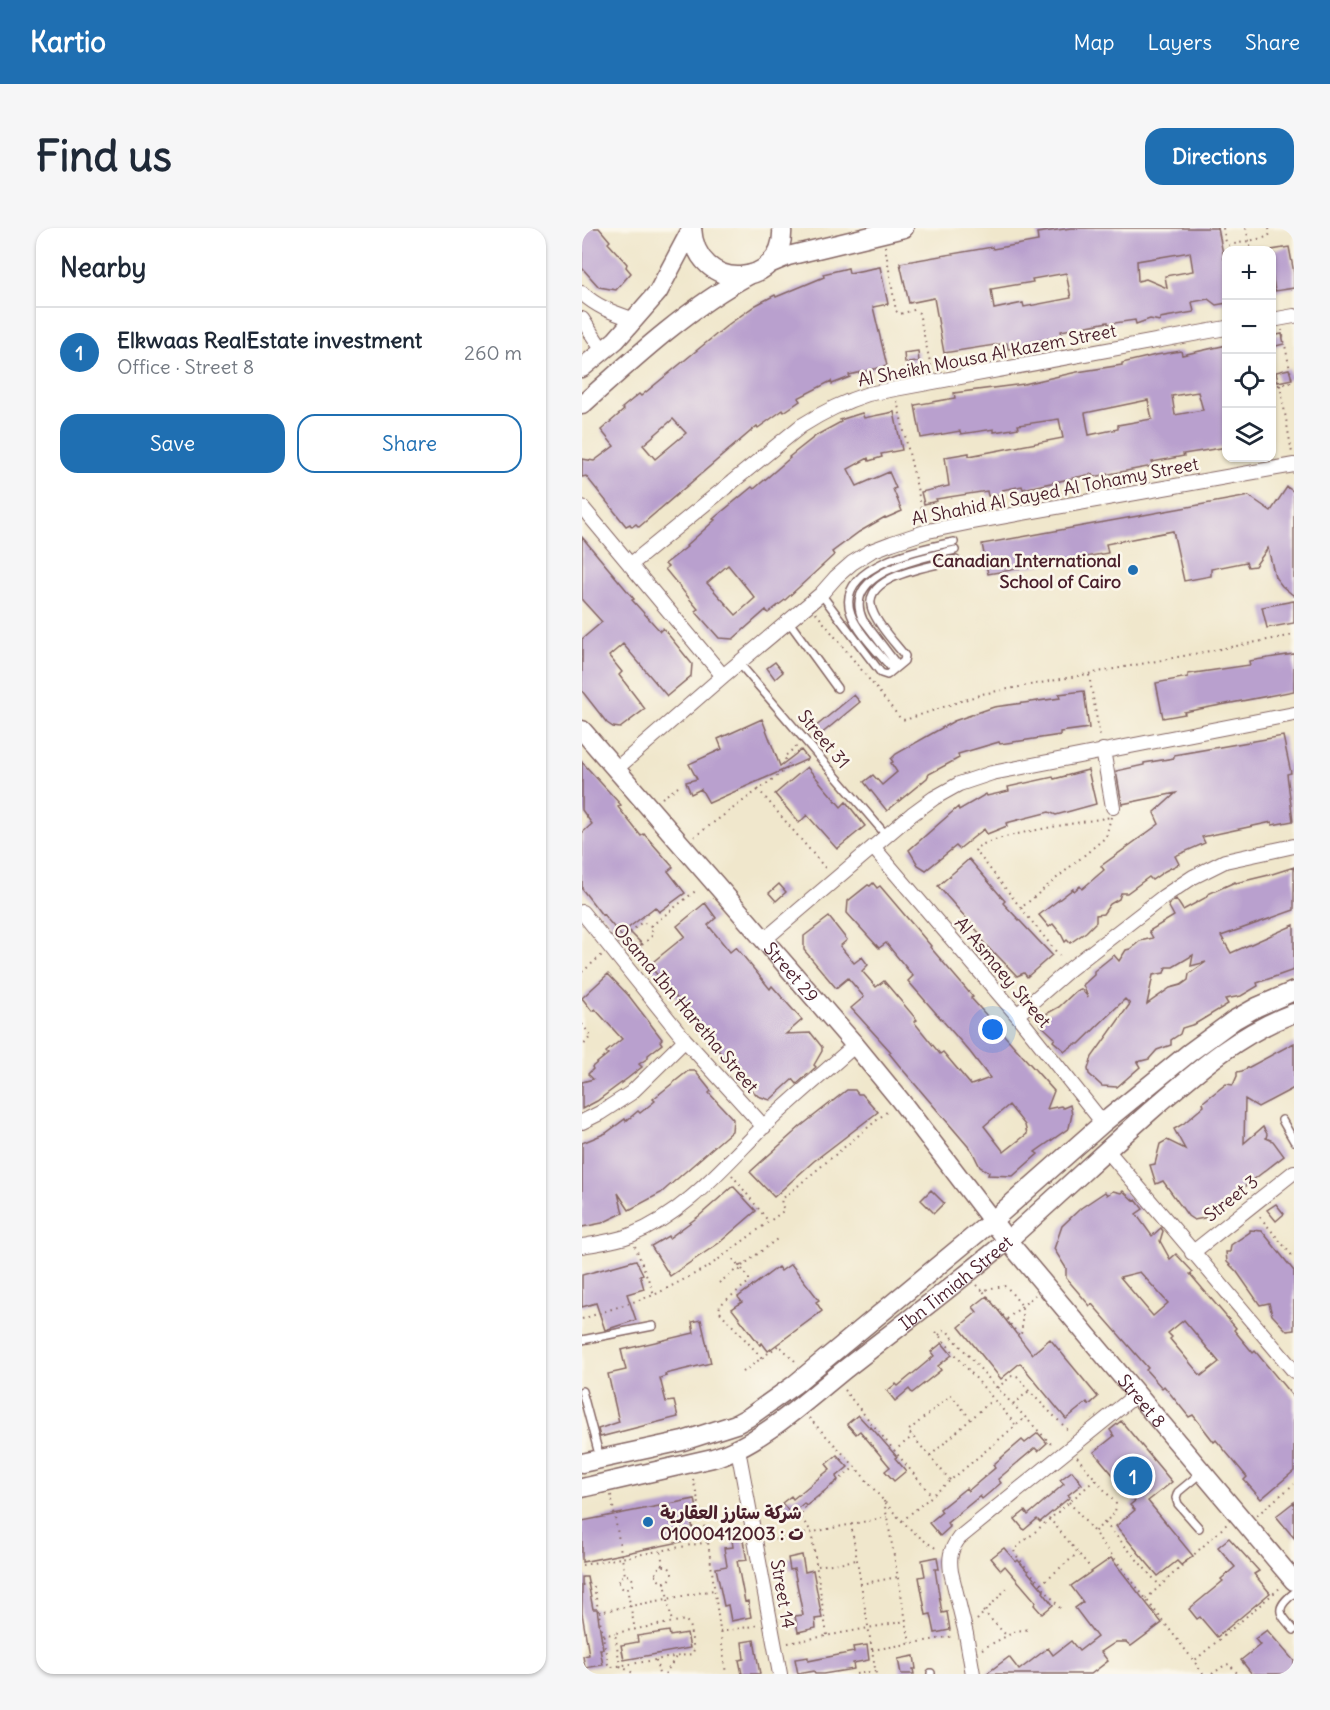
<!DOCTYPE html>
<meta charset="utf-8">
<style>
body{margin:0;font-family:Delius,"Playpen Sans Arabic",sans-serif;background:#f6f6f7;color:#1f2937}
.controls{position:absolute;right:18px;top:18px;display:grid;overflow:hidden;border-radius:12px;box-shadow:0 2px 4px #0004}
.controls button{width:54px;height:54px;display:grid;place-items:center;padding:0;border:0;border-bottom:2px solid #e0e1e3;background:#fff;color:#1f2937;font:30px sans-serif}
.you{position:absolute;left:411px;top:802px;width:21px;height:21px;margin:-15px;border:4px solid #fff;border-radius:50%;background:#1a73e8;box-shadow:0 0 0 9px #1a73e833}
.badge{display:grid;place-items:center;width:39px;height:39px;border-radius:50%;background:#1f6fb2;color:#fff;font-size:20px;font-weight:700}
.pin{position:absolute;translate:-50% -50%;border:3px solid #fff;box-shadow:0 2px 6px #0006}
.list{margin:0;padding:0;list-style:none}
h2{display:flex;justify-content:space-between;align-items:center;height:78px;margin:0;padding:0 24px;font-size:26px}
h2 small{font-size:20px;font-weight:400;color:#747a83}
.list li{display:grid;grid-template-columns:39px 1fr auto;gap:18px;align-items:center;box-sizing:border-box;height:90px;padding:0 24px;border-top:2px solid #e0e1e3}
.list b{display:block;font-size:22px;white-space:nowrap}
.list p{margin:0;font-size:20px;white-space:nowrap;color:#747a83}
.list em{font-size:20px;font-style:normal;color:#747a83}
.actions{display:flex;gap:12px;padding:18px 24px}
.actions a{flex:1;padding:14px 0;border:2px solid #1f6fb2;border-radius:18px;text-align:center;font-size:21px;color:#1f6fb2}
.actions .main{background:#1f6fb2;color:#fff}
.icon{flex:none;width:33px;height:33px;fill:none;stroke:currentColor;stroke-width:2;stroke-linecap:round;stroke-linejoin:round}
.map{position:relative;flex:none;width:712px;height:1446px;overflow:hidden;border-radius:18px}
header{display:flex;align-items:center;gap:36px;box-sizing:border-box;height:84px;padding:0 30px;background:#1f6fb2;color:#fff}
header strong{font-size:28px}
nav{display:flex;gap:33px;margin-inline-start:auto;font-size:21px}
.intro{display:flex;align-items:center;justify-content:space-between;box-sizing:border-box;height:144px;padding:0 36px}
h1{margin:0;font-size:42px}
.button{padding:15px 27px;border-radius:18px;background:#1f6fb2;color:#fff;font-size:21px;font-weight:700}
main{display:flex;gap:36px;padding:0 36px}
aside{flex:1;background:#fff;border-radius:18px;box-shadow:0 2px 4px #0004}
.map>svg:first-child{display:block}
.building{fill:#b9a0ce;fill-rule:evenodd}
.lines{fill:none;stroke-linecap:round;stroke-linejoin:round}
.lane-casing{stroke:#846563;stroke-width:10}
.street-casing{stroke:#846563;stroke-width:16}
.secondary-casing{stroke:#846563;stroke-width:21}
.path{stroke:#846563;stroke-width:2;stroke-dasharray:1.5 4.5;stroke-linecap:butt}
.lane{stroke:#fff;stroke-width:7}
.street{stroke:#fff;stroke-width:14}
.secondary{stroke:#fff;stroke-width:18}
.poi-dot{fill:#1f6fb2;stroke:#fbf7ec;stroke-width:2}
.labels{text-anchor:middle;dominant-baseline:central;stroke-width:5;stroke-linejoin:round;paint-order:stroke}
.street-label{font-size:18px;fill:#4a1f2b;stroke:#fbf7ec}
.poi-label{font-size:18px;font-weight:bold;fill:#4a1f2b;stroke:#fbf7ec;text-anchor:end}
</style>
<header>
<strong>Kartio</strong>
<nav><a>Map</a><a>Layers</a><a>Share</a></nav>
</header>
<div class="intro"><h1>Find us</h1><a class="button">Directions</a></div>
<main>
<aside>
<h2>Nearby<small></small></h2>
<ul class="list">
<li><span class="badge">1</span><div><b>Elkwaas RealEstate investment</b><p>Office · Street 8</p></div><em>260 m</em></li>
</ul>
<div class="actions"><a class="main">Save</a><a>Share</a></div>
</aside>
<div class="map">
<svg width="712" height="1446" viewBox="0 0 712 1446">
<rect width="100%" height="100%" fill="#fbf7ec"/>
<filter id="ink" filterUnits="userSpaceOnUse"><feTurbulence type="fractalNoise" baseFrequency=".0167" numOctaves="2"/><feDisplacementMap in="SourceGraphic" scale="12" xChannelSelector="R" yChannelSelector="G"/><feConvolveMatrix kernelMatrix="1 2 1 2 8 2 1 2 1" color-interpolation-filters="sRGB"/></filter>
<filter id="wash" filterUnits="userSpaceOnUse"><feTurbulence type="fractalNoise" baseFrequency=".008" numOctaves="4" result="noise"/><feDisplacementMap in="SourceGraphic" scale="24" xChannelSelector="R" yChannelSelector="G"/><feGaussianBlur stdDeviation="1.35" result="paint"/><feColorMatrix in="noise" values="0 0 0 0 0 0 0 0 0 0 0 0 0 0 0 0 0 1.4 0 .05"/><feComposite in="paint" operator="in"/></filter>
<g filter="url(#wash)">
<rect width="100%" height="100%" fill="#f0e7cc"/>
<g id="blocks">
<path class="building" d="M3,0H17L28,13L26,15L45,36L44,39L49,45L34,62L17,59L0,40V3Z
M489,0H636L642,31H645V75L634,77L626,71L610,74L612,84L578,90V93L568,91L554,96L553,92L526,96V94L479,103L480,108L449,114L450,116L426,121L425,115L362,125L352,70L327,75L318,35L410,19L411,21L456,13L455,5ZM608,24L611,43L583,48L585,60L564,51L556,53L555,33ZM484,45L489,70L442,79L441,75L412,81L409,61L451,54L450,51Z
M707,19L712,45V60L693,63L690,45V22Z
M298,39L306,76L291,79L305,138L267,147L268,149L250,156L249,153L216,170L218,173L202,184L201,182L176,200L175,198L57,299L54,296L50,299L48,296L44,298L4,248L0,249V231L12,233L32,218L19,202L42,182L40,180L57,166L59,168L147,96L174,77L193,67L194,69L242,49L241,46L266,40L267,45ZM91,191L104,205L73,231L61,217Z
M700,106L702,116L690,119V108Z
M645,117V219L601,226L602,228L570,234L571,238L544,243L511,249L510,246L441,261L440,258L420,262L421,266L406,268L405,263L354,271L355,273L342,276L339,264L367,258L363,229L387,225V228L481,210L477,191L436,197L437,200L412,204V201L379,206L378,203L339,210L333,177L373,170L372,165L442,156L495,144L540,137V135L574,127L599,123L600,127ZM616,164L621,182L593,187L590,168ZM566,172L570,191L536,197V201L507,207L503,185Z
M336,123L337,134L323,135L322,125Z
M707,141L710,151L696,154L694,144Z
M312,184L320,222L299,226L300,229L287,233L286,230L266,241L275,258L307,244L314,260L311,261L320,283L304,290L303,289L277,304L250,324L252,327L203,372L186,385L184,382L151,411L137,410L113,383L116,381L83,341L86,339L83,336L105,319L104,318L133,292L131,291L170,259L172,261L208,230L207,229L235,207L259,194L258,192L280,185L282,190ZM146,337L173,370L154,387L125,355Z
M705,259L712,264V368L700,358L693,349L686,320L673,338L666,339L664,334L629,341V348L602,353L591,303L524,316L526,325L406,346L400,316L667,268L689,283Z
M0,309L52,371L50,372L78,403L81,400L110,436L109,448L85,468L41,416L27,428L40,444L37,447L63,481L38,500L31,499L25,495L0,463V411L20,394L0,372Z
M712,373V395L685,400L680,379Z
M712,426V463L602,484L603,486L581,490L574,455L606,449V446L668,437L667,433Z
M193,434L201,444L193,451L185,440Z
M502,463L507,500L478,504V507L418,516L417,514L376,526L377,530L347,546L345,550L305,583L282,554L291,547L300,557L315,544L309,535L311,534L309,531L314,526L372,493L412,479L478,470L477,466Z
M272,467L278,474L238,507L232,500Z
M180,491L198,538L219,522L226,531L127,575L119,561L109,566L104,554L115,551L107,536L140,521L136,511Z
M701,508L709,545L705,546L711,593L690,597V594L620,609L623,615L593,628L597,636L583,643L570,652L567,649L545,665H539L537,671L528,676L521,686L514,687V694L504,704L488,715L485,712L483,714L479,706L471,696L467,699L457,687L491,661L492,663L498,658L500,661L522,642L519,638L577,596L572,585L594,565L540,576L534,543L562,537V535L592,530V527Z
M0,534L39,577L36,579L59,608L62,606L91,639L86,643L103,665L77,684L73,679L45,701L60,716L52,723L21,686L20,687L0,661V605L10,596L0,582Z
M225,539L259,579L264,574L283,598L255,621L225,587L217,595L193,566Z
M506,542L514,576L474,587L467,584L424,595L425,598L405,606L402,601L377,621L374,618L344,642L336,637L327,622L376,579L377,582L404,566L405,568L427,563L426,559L471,549L472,551Z
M387,631L423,673L421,675L470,727L445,749L442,745L435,748L413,725L412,726L396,708L398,706L356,658Z
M712,639V682L639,708L649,725L712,697V742L675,755L676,758L659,768L643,771L646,776L613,796L600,800L598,806L589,812V817L575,822L567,831L555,834L558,839L535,859L520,858L507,846L506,841L510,829L548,776L543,771L497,816H493L483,823L471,813L473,810L459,797L458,787L464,786L477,779L494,763L499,761L506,769L501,757L512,747V743L532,727L537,733L544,722L548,721L558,713L571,710L567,703L592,688L586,677L594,671L601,682L623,670L626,666L653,654L654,655L687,647ZM611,727L609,738L624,734L607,746L606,752L599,757L588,760L565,776L571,747L582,745L584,739H591Z
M291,655L295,660L298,658L349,718L348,719L391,769L389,770L472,863L465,881L479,878L481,880L488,877L490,886L487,900L453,924L456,926L431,948L406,947L407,944L398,939L390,923L320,841L307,825L309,824L269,780L282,769L266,750L254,760L222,722V708L247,689L265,712L258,718L272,735L280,729L286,737L280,743L294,759L302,753L335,792L332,794L358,826L361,824L389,857L408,850L388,824L326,753L331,748L304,715L297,720L265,685L266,673L286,657L288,658ZM427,877L443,897L445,906L422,924L402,898Z
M197,656L204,664L194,673L187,665Z
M123,675L134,690L126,697L148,724L154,719L188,761L190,758L220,792L204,806L229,805L240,819V823L232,837L234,839L215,856L211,851L188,872L176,868L169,861L173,858L151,832L147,835L135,821L137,820L67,737L103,708L95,698Z
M26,746L47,768L80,811L78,813L80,816L66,827V830L57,836L60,839L46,850L15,873L0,881V854L11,851L6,846L11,841L10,839L26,826L24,824L40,811L13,781L10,783L0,770Z
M712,815V860L676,879L663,871L662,915L681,899L685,906L684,910L691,913L702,928L622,990L612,992L606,988L581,953L574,956L568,937L573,936L578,916L585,912L603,921L592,901L601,896L622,878L621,874L644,856L651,857L655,848V844L660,843Z
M106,843H113L129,863L127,865L151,891L150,903L79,965L47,982L36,965L41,985L20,995L0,999V915L24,905L43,891L44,893L56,883L58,885L73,873L71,871Z
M265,862H273L276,866H280L296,884L232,933L192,969L168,944L219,898Z
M151,958L174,983L137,1015L88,1048L69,1018L86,1008L87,1010L117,988Z
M349,962L362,975L352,985L339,972Z
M531,963L539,965L541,963L552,973L554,972L561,981L554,986L570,1008L579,1000L581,1003L578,1013L588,1031L594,1026L611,1044L608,1046L654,1100L652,1102L671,1125L673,1123L712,1170V1243L679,1271L662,1252L665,1249L634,1212L632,1214L611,1187L607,1189L582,1158L580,1160L564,1142L566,1140L510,1076L508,1078L484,1050V1040L472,1021L480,998L499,980L523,964L525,967ZM558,1044L586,1075L571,1088L538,1049ZM602,1092L637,1134L619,1148L588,1111L590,1109L586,1105Z
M694,976L702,986L694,993L685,982Z
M668,1002L680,1003L712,1043V1102L705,1103L690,1087L687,1075L678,1077L655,1044L645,1034L644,1024H648L649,1017L668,1004Z
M54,1032L61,1046L58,1047L62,1061L45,1066L54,1092L23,1102L14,1075L0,1079V1047Z
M209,1036L237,1072L234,1074L240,1083L186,1123L180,1115L178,1117L150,1081L160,1074L156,1069L196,1039L199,1043Z
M405,1068L450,1126L468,1111L516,1169L507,1177L505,1174L484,1191L438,1135L419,1151L377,1099L395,1084L391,1079Z
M119,1092L129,1135L83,1146L84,1148L78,1150L84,1174L92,1173L96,1189L18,1209L16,1201L37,1194L26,1146L44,1142L39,1122L112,1105L110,1094Z
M360,1115L370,1127L356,1138L359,1142L330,1165L327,1161L313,1173L305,1163L314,1156L316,1158L352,1128L349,1124Z
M276,1187L288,1200L289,1199L315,1229L313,1230L324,1243L312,1253L303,1243L308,1239L278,1203L274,1206L265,1196Z
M539,1193L590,1254L566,1273L611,1328L599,1337L595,1333L576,1348L534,1298L553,1282L548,1277L553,1273L512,1224L532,1208L528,1202Z
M456,1205L465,1215L456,1223L453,1220L416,1251L419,1255L400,1271L398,1268L365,1295L368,1299L358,1308L347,1295L360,1284L358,1281L384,1260L386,1263L413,1240L411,1237L440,1212L443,1215Z
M255,1227L266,1239L254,1249L256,1252L224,1278L222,1275L209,1286L200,1275L209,1268L211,1271L248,1241L244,1236Z
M490,1243L500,1256L486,1267L488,1269L458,1294L455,1291L442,1302L433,1291L443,1283L446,1287L482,1256L478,1252Z
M113,1271L116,1286L108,1287L113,1311L0,1334V1293Z
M712,1274V1310L694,1288Z
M159,1303L165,1332L155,1333L163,1374L166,1373L169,1389L149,1393L146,1377L142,1378L134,1340L145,1338L142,1320L151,1319L149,1305Z
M647,1310L677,1343L672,1346L688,1365L635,1409L618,1389L615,1391L607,1381L641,1353L639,1351L653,1339L636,1319Z
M422,1320L434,1334L436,1332L462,1363L461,1364L471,1377L460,1386L452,1377L454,1374L423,1338L419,1342L409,1330Z
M220,1327L223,1344L231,1342L240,1390L233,1391L234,1400L216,1404L213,1388L221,1387L212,1341L208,1342L206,1330Z
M355,1329L357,1341H353L360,1385L365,1384L368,1402L353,1405L349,1386L344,1387L337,1349L343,1348L340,1332Z
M529,1330L580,1395L549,1418L544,1414H534L519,1424L526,1433L509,1446H404L427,1429L437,1442L466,1420L471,1427L489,1413L497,1423L515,1409L493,1380L501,1374L489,1358Z
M0,1349H5L11,1381H15L21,1421H18L21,1437L3,1440L1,1428L7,1427L0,1385Z
M685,1402L712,1433V1446H670L659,1432L678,1417L673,1411Z
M87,1403L88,1408L105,1405L108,1420L42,1432L39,1417L56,1414L55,1408Z
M172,1412L178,1446H160L157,1432L162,1431L160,1414Z
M285,1417L287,1432L271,1435L272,1441L241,1446H233L232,1443L216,1446L213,1431L226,1429V1433L272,1424L271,1419Z
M332,1428L334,1441H331L332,1446H319L316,1431Z"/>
</g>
</g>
<g filter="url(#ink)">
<use href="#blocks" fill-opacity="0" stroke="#846563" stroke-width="1.5"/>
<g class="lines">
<defs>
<path id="lane" d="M239,366L299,445L305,447L322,433L323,428C313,415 299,401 292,386C272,348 351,338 374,332
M207,394L255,460
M157,435L304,607
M316,438L281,392C258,344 341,330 373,322
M311,442C298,426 276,405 269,386C251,338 341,320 372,314
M700,892L712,913
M0,1112L71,1098
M0,1163L18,1230
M617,1300L596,1276L594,1270L596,1264L619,1245
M712,1365C692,1381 697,1385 712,1402
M349,1445V1446"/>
<path id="street" d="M0,65C16,80 33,85 53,92
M0,91L21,123
M690,92L712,88
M0,279L141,448
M48,337L219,198C241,184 261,174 286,166L644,100
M521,522L531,579
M34,541L141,448L239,366L254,349L270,335L289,323L310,315L346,303L390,294L712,237
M291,619L435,787L521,895
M0,684L103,812L182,899
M182,712L330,586L352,570L377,556L410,545L712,486
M435,787L488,741L581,669L611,649L643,633L712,618
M0,894L18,885L49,865L103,812
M524,921L712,1143
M0,1018C16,1015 34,1013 49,1007C102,986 141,939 180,900C210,871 242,845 273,817
M610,1025L712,944
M156,1221L198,1446
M391,1446L384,1406L369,1344C367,1330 368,1322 377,1310L555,1166"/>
<g id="secondary">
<path d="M110,0C114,68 204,60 200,0"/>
<path d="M187,36L206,28L322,0"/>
<path d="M0,140L34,112L76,64L110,0"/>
<path d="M0,177C52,130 106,80 167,47"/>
<path id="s1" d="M0,502L273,817L318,872L425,1012L712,1353"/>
<path d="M0,1235L101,1213L154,1196L167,1189L212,1157L410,993L521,895L607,825L652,792L675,779L712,763"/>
<path id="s2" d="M0,1260L131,1230C177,1217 225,1172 262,1142C317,1099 373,1057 426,1012C476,968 524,922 574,878C617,841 658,805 712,785"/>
</g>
</defs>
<use href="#lane" class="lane-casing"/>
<use href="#street" class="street-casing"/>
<use href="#secondary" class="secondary-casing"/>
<path class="path" d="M641,0L644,14L647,17L686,9L688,6L687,0
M664,0L669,22
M303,18L314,83L318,86L332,82L337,85L350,143
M698,157L710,225
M690,158L708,155L710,152L700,102
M315,173L342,290
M234,385L318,490L323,492L400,466L712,407
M507,447L518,509
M176,561L244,641
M80,570L99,557
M529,589L524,609L439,680L393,622C400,608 508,593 529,589Z
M112,609L206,540L207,537L202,529L216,517
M439,680L480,731
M69,698L116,661
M39,712L60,694L69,698L71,707L50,726
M0,744L20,727
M0,796L9,808L0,819
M150,947L187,994
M678,989L712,1030
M53,1018L72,1066
M151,1031L156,1038
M158,1037L160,1040L158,1042L155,1040Z
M160,1038L195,1011
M160,1041L167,1050V1054L138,1077L137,1083L180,1130
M137,1055L155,1041
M395,1057L401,1063L409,1060L424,1058L440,1078V1103L438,1108L401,1063
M0,1091L72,1067L126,1039L200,984L202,981L199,976L200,971L307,882
M425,1091L453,1067
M354,1104L433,1196
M357,1107L362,1102L366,1104L415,1160L472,1219
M161,1144L197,1117L215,1135
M415,1160L430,1148H435L447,1163L488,1204
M262,1162L350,1268
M431,1176L447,1163
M227,1190C243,1207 259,1223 275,1241C300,1270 323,1303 357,1322
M312,1223L331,1208
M348,1228L410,1172
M495,1229L534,1276L533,1285L512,1304L612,1433
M111,1251L126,1314L144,1446
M368,1252L326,1203L369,1167L388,1190
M29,1267L43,1347
M302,1273L328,1415
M487,1274L512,1304
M675,1287L712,1256
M467,1290L507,1338
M320,1293L444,1189
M523,1295L578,1358
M269,1296L294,1446
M187,1313L305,1289
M79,1324L81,1339
M0,1337L126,1314
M74 1346a8 8 0 1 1 16 0a8 8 0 1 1-16 0Z
M236,1338L275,1332
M37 1354a7 7 0 1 1 14 0a7 7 0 1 1-14 0Z
M83,1354L90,1395
M278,1356L316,1349
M459,1356L496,1325
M0,1357L6,1356L12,1359L26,1436L30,1439L110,1426L112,1422L107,1396L103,1392L33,1405L38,1438
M45,1360L53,1402
M564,1371L645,1296
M478,1380L433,1326L432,1322L514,1251
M401,1383L424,1407
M17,1384L132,1362
M395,1392L426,1359
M138,1404L177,1397
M245,1407L229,1303L219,1290L221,1281L273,1239
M21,1408L33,1405
M206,1415L324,1393
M400,1421L434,1403L449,1401
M290,1422L372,1408
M74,1432L77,1446
M38,1438L53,1446
M83,1446L94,1429
M274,1446L293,1443
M621,1446L612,1433L699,1359
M630,1446L643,1437L647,1436L656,1446"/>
<use href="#lane" class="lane"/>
<use href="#street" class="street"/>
<use href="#secondary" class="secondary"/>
</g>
</g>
<g class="poi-dot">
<circle cx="551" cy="342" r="6"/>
<circle cx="66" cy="1294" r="6"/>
</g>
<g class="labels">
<g class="street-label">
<text transform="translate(405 127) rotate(-11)">Al Sheikh Mousa Al Kazem Street</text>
<text transform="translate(473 263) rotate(-11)">Al Shahid Al Sayed Al Tohamy Street</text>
<text transform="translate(242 511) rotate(50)">Street 31</text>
<text stroke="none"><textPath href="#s1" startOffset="320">Street 29</textPath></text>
<text transform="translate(421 744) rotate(50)">Al Asmaey Street</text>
<text transform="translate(104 780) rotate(50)">Osama Ibn Haretha Street</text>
<text transform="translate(649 970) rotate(-38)">Street 3</text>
<text stroke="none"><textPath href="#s2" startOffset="435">Ibn Timiah Street</textPath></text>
<text stroke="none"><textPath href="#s1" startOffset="874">Street 8</textPath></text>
<text transform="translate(201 1366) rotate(80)">Street 14</text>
</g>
<g class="poi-label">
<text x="539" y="332">Canadian International<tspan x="539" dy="21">School of Cairo</tspan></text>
<text x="78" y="1284" text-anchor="start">شركة ستارز العقارية<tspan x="78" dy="21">ت : 01000412003</tspan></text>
</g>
</g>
</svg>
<div class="controls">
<button>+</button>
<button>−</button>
<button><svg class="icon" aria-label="locate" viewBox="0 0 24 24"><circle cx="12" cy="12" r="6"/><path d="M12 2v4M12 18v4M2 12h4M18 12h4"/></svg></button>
<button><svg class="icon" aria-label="layers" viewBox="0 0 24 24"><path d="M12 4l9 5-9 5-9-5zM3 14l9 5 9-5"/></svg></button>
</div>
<div class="you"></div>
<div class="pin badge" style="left:551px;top:1248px">1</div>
</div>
</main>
